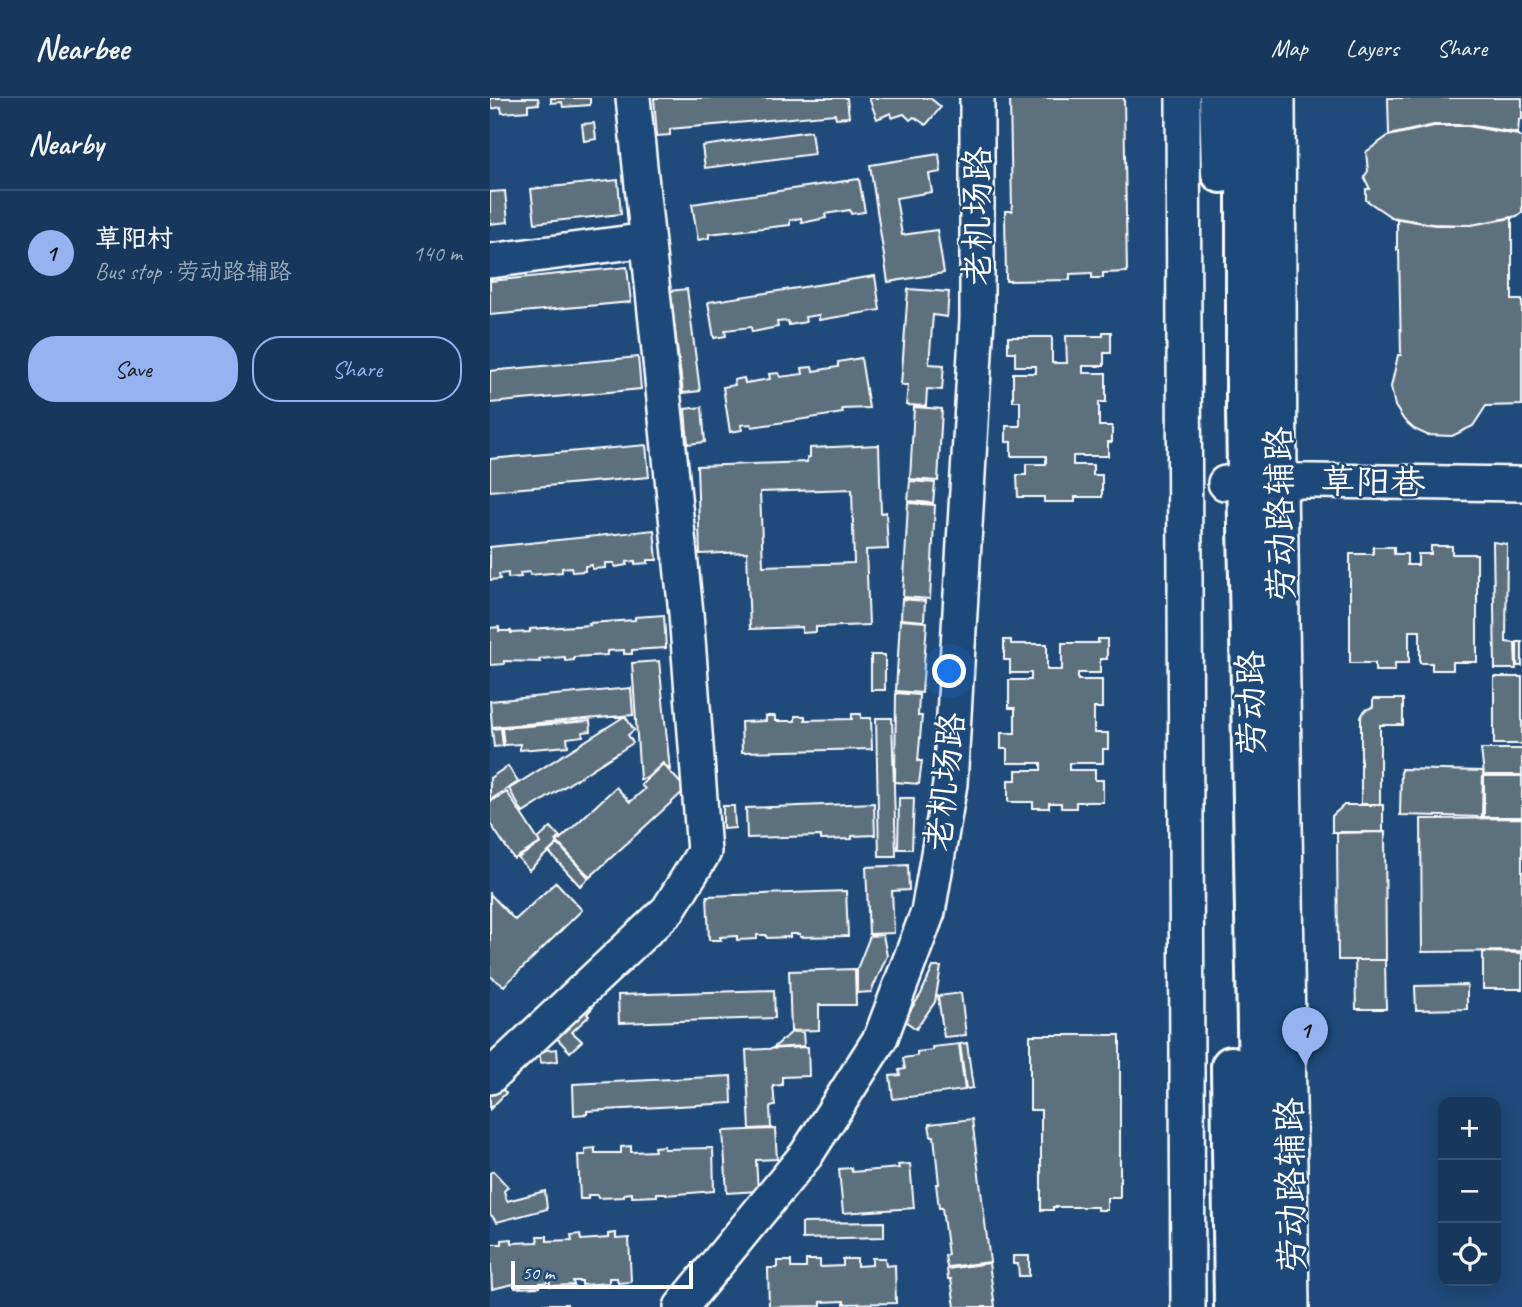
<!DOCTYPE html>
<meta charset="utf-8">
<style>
body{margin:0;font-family:Caveat,"LXGW WenKai TC",sans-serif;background:#244365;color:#f1f3f6}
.controls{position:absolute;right:21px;bottom:21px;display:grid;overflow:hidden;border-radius:14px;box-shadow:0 4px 18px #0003}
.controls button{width:63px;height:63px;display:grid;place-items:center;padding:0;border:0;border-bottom:2px solid #365272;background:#17385c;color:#f1f3f6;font:35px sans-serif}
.scale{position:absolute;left:21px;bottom:18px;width:182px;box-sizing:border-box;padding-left:7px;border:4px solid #fff;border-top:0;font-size:19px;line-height:24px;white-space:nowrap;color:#fff;-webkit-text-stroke:5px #1f4a7a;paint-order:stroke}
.you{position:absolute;left:460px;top:574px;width:24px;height:24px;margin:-18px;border:5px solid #fff;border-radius:50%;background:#1a73e8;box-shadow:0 0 0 10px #1a73e833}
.badge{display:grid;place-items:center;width:46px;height:46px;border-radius:50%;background:#95b2f1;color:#111;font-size:23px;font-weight:700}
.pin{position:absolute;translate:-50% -58px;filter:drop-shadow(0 2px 4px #0008)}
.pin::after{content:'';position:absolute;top:37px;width:24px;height:21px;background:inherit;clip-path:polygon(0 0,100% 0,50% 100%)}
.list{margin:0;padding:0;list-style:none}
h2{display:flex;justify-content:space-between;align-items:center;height:91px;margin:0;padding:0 28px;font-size:30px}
h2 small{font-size:23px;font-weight:400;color:#9eacbb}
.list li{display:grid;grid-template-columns:46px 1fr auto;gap:21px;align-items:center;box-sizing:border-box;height:126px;padding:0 28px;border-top:2px solid #365272}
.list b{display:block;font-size:26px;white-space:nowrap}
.list p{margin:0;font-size:23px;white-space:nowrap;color:#9eacbb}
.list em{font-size:23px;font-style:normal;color:#9eacbb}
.actions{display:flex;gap:14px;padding:21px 28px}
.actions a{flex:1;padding:16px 0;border:2px solid #95b2f1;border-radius:28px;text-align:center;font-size:24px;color:#95b2f1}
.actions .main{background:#95b2f1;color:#111}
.icon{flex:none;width:38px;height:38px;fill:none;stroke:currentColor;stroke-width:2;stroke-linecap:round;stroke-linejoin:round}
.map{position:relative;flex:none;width:1032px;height:1209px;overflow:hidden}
header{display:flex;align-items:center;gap:42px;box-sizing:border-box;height:98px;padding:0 35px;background:#17385c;border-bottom:2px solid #365272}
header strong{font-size:33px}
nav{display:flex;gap:38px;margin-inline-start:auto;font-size:24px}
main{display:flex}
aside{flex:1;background:#17385c}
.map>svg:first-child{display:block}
.building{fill:#5d6f7e;stroke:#fff;stroke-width:2;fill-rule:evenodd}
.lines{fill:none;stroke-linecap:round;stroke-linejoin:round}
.minor-casing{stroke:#fff;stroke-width:38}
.major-casing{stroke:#fff;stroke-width:44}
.minor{stroke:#1f4a7a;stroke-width:33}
.major{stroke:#1f4a7a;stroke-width:38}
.labels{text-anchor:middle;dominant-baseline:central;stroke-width:5;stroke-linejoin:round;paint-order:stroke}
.street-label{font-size:35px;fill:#fff;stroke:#1f4a7a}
</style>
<header>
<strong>Nearbee</strong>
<nav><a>Map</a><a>Layers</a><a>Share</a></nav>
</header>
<main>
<aside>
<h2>Nearby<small></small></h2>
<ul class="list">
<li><span class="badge">1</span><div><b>草阳村</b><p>Bus stop · 劳动路辅路</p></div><em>140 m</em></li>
</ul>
<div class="actions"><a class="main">Save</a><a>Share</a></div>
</aside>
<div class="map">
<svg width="1032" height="1209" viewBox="0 0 1032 1209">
<rect width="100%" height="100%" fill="#1f4a7a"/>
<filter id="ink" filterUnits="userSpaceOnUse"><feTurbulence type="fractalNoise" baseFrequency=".0143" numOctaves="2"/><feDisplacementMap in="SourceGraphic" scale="14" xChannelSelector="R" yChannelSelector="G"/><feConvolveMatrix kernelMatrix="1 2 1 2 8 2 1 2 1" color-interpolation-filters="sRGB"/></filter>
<g filter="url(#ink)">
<path class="building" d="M0,0H48L49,6L38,7V13L12,15L11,9L1,11Z
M61,0H100V7L73,9L72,4L61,5Z
M164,0H357L359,19L346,20L345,16L180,31V37L167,38Z
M379,0H440L451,9L436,27L424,19L420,22L414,16L402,20L401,15L387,21Z
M520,0H634L637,174L613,175V180H602V175L580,176V182L516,183L515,113H522Z
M898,0H1032V21L1029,22L1028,35L978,27H944L899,37Z
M104,25L106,41L94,43L92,26Z
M944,28H978L1028,37L1032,40V114L1027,118L981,127L943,126L901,119L876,102V91H880L874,79L878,73L876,54L898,38Z
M321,33L324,56L215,70L212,48Z
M449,56L451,74L439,76L442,94L406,100L412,137L447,132L454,175L398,184L380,67Z
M369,81L375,114L361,116L360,112L335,116L336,120L312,125L311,120L300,122V127L219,136V140L208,142L202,106Z
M128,82L131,116L45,125L41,91Z
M15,93L18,124L0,126V94Z
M903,120L945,127H981L1022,120V202H1032V307L996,308L983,328L962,338L937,337L924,331L914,322L905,308L901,289L908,257H911L909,152H907V122Z
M137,169L141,204L0,217V183Z
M385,178L390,212L329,222V217L315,219L316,224L299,227L298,223L287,224L288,229L262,234L261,229L235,232L236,238L224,240L218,204Z
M197,191L210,293L193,295L180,193Z
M418,191L459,194L457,219L443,217L439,266L454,267L452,292L437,291L436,308L416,307L418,287H411Z
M613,234H621V255H614V268H593V275H616V304H609V328H622V344H618V358H583V367H603V377H612V399H585V404H554V399H528L527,377H536V366H556V358H521V344H516V328H530V303H523V275H546V268H525V254H518V239H562V265H577L576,238H613Z
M148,259L151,291L0,305V273Z
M371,260L379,310L352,311L353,315L262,329L261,326L251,327L252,332L240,334L233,289L245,287L244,282L254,280L255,285L280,281L279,276L289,275L290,279L313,276L312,270L322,269L323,273L348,269V264Z
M212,309L215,344L198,346L195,311Z
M424,309L452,311L448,383L420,381Z
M156,347L159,379L0,393V361Z
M389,347L391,415L396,414L398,451L376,452L379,527L326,529V534L312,535V529L260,531L257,454L210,456L207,368L317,364V360L320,359V350ZM362,391L364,465L273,468L270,394Z
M420,383L445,385L443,405L418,403Z
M418,405L445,407L440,501L413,499Z
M164,432L167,462H158V465L145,466V463L137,464V467L125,469L124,465H115V470L102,471V467L95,468V473L82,474L81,469L72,470V474L40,477V474L30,475L31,479L18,480V475L9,476L10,481L0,482V449Z
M1003,444L1017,446L1016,544L1025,545L1026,571H1005Z
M941,448H962V456H987V564H963V572H942V565H930V533H919V565H905V573H885V565H860V456H883V449H904V456H917V467H928V456H941Z
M412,501L435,503L434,523L411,521Z
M174,517L176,550L142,552V556H134V552L117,553V557L84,559V562L75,563V559L49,561L50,564L14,563V566L0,567V530L9,529V533H21V535L40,534V531L100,527L99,525L145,522V519Z
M410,522L437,524L432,595L406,593Z
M608,541H617V561H610V575H588V582H612V610H604V635H618V651H613V665H579V672H605V682H613V704H586V710H571V705H559V710H543V704H518V682H526V672H551V665H517V651H511V635H525V610H519V582H541V575H520V562H514V542H521V546H557V572H572V545H608Z
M1027,544H1032V568H1027Z
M381,557H395V592H381Z
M169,563L180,672L173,665L157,680L150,681L142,565Z
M1004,579H1032V646H1004Z
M141,590L143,617L2,629L0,603Z
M406,595L429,597L428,618H432L428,663H432L429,686L405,684Z
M883,601H913V627H890V706H871V619L875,612L883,609Z
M362,616H371V620H381L382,651L252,654L251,624L276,623V618H285V623H305V618H315V622L362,621Z
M135,618L144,632L138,637L143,645L33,715L19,691Z
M386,620H402L406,758H389Z
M100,623L101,633L92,634L93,638L77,640L78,648L30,652V646L14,647L12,630Z
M11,630L13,648L4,649L2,631Z
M991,651H1032V677H994Z
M173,666L196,691L100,779L67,744L126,689L140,704L155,691L151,687Z
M18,668L28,684L0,702V680Z
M911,671L993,673L992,719L910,717Z
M994,678H1032V719H994Z
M17,694L50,745L24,761L0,725V704Z
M409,700H424L422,751H408Z
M384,705L385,737L362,738V741L331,742V738L257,740L256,710Z
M854,707H893V734H842V718Z
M233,708H244L245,730L233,731Z
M1032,720V853L932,854L931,721Z
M61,729L70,739L66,743L68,745L39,772L28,760L51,745L48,741Z
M895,734L896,862H848L847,735Z
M68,746L99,780L90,788L59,754Z
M418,767L419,792L402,793L404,835L379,836L376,769Z
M66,784L92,812L14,888L0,878V796L25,822Z
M356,793L358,838L310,839V836H300V839L277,840L276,837H267V841L247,842V838L230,839L231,842H219L217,798Z
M393,837L397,858L381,894L367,895V871L380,838Z
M993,854L1032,855V891H993Z
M865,862H895L896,911H866Z
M443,869H451L445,904L426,931L414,922L431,896Z
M365,871L366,907H329V932L301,933L299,873Z
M977,887V911L926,912L925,888Z
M284,892L285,920L129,925L128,897Z
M471,895L476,937L454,939L448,898Z
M92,899L103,909L97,916L99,918L82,934L92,943L80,954L60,933Z
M302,934H313L314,948L283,950Z
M540,937H630V1100H617V1112H607V1109H563V1112H551V1012H540Z
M477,945L483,990L476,991L470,946Z
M469,946L475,992L403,1001L400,978L410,977L409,972L415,971L413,960L427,958V954L443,952L442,949Z
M318,949L319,978L292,979V987L283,988L285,1008L280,1009L281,1030L260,1031L256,952Z
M67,951L68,963L51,965L49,953Z
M241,978L242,1005L97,1013V1016L84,1017L83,986Z
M9,988L16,995L0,1011V996Z
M482,1021L500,1164L457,1169L455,1158L458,1157L452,1110H449L446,1086H449L444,1038H441L439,1026Z
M285,1031L287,1061L266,1062L268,1093L237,1095L233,1033Z
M141,1048V1054L165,1053L164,1049L174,1048V1051L223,1050L224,1093L176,1097V1095H167V1098L142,1099V1095L134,1096V1099L108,1100L107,1097H98V1101H90L88,1057H95V1051L105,1050V1055H131V1049Z
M420,1066L424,1110L353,1115L349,1071L361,1070L362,1074L409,1070L408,1067Z
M3,1073L18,1089L14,1093L17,1103L55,1093L57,1111L7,1124L0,1116V1075Z
M394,1124V1139L312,1141V1125Z
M126,1135V1141L139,1140L141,1184L128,1185L127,1180H119V1185L92,1187V1183H83L84,1187L60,1188V1184L50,1185V1189L25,1190L24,1186L2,1191L0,1146H12V1142L22,1141V1145L48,1144L47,1138H57V1143L82,1142L81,1137L90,1136L91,1142L118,1140V1136Z
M523,1158H539V1178H529L528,1166H523Z
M382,1160H395L396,1168L405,1167L406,1205L354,1206V1203L331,1204V1208L279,1209L278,1170H287V1163H301V1170H316V1162H330V1169L353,1168V1161H367V1168L382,1167Z
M499,1165L505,1209H465L461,1181H458L457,1171Z
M36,1206H77V1209H36Z"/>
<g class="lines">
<defs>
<path id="minor" d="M693,0L698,1209
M788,0L790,383L802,1209
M0,163L157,142
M735,385L757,382L1032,386
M0,979L178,812L214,754L196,515L143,0
M191,1209L316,1057L391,939L438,814L460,686L487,221V0"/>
<path id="major" d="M729,0L731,75
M756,0V314L772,1209
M741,968L744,1209"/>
</defs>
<use href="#minor" class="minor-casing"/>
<use href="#major" class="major-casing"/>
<use href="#minor" class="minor"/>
<use href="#major" class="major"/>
</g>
</g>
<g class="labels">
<g class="street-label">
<text transform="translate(487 118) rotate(-90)">老机场路</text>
<text transform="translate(883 384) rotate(1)">草阳巷</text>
<text transform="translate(790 416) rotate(-91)">劳动路辅路</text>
<text transform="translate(761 605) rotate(-91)">劳动路</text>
<text transform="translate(455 684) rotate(-84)">老机场路</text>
<text transform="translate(801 1087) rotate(-91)">劳动路辅路</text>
</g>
</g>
</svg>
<div class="controls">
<button>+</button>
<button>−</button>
<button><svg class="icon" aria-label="locate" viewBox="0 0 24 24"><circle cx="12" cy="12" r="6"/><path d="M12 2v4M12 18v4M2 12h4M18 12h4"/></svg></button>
</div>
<div class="scale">50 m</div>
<div class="you"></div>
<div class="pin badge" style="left:815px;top:967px">1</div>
</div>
</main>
